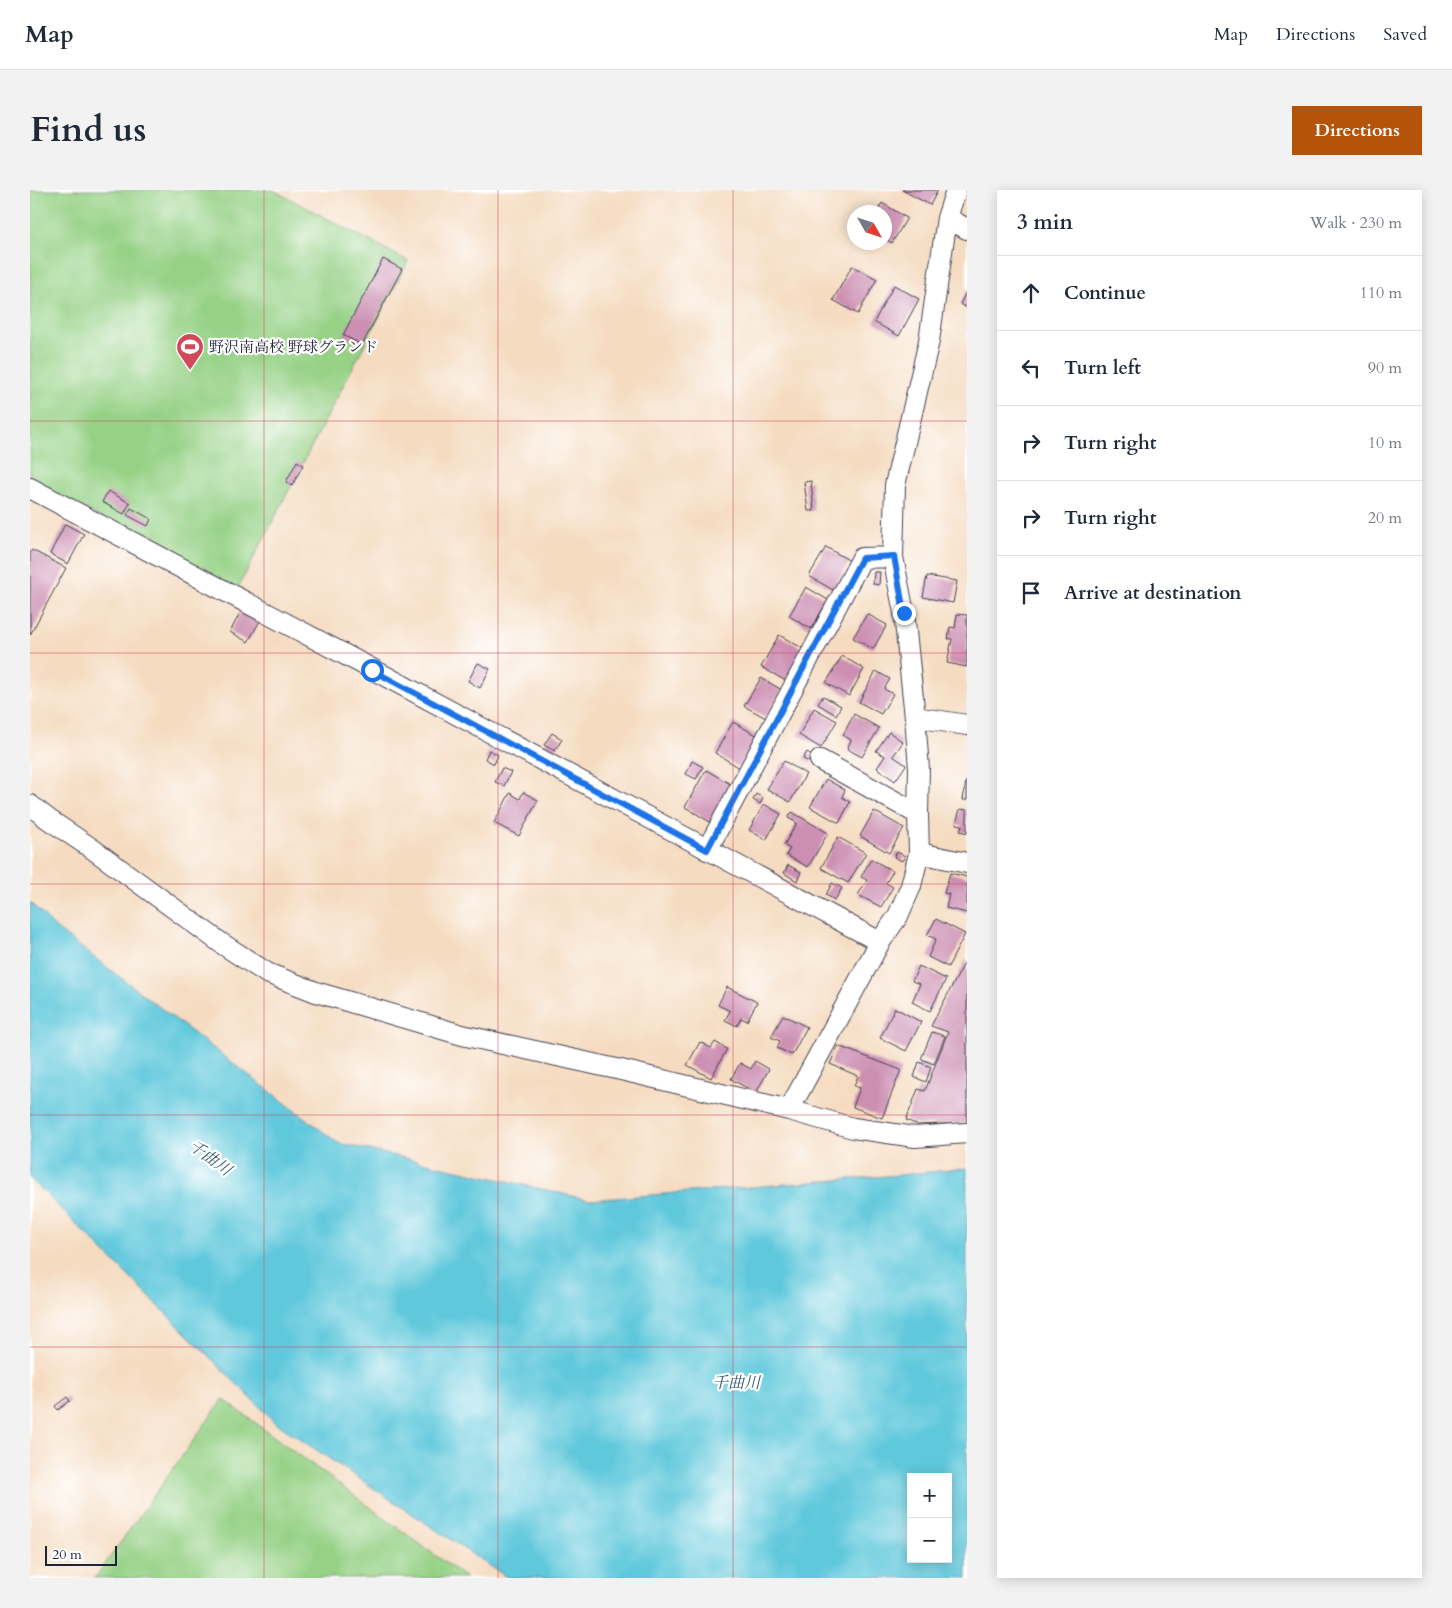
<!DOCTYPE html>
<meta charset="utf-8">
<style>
body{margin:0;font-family:Cardo,"Noto Serif JP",serif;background:#f2f2f3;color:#1f2937}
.controls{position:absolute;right:15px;bottom:15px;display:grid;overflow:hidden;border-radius:0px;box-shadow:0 2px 12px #0003}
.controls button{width:45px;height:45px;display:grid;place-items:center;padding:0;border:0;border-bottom:1px solid #e0e1e3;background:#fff;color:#1f2937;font:25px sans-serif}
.compass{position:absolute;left:817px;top:15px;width:45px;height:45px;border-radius:50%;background:#fff;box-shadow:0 2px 12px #0003;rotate:129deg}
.scale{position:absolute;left:15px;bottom:12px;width:72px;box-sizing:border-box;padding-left:5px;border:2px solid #22223b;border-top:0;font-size:14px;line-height:18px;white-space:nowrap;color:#22223b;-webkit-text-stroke:4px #fff;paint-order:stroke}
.stop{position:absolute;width:15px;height:15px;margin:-11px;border:4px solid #1a73e8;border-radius:50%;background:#fff}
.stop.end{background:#1a73e8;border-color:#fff;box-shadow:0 1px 5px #0008}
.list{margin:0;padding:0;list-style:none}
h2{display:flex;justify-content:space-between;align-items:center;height:65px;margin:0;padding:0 20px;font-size:21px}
h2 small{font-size:16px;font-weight:400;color:#747a83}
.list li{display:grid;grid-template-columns:32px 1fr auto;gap:15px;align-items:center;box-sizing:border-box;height:75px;padding:0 20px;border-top:1px solid #e0e1e3}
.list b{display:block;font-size:19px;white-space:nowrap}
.list em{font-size:16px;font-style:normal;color:#747a83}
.icon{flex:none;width:28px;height:28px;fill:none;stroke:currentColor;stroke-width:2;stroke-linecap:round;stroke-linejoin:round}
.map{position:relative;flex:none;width:937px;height:1388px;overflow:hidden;border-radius:0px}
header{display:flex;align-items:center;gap:30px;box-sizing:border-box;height:70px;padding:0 25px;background:#fff;border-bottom:1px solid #e0e1e3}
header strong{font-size:24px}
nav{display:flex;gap:28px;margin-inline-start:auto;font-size:18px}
.intro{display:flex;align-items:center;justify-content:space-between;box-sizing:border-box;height:120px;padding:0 30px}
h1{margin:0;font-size:35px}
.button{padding:12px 22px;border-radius:0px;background:#b45309;color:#fff;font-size:18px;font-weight:700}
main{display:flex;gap:30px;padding:0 30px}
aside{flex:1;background:#fff;border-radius:0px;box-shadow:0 2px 12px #0003}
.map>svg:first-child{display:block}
.green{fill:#96d186;stroke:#5c7a60}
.water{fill:#5fc8db;stroke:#40758b;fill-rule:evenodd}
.building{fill:#cc8fb2}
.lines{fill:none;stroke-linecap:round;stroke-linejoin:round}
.street-casing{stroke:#423e4f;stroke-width:22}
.street{stroke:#fff;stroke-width:20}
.route{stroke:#1a73e8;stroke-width:6}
.grid{fill:none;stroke:#d1495b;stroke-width:1;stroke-opacity:0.55}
.labels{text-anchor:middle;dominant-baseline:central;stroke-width:4.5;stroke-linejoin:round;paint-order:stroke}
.poi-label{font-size:15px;fill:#22223b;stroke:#fff;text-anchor:start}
.water-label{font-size:16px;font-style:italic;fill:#375c73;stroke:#fff}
</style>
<header>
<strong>Map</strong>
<nav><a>Map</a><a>Directions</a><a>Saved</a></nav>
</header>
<div class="intro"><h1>Find us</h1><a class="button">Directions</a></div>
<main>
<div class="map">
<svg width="937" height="1388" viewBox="0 0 937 1388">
<rect width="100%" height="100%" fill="#fff"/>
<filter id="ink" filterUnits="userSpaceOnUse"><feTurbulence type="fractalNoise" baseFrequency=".02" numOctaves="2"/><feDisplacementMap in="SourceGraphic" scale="10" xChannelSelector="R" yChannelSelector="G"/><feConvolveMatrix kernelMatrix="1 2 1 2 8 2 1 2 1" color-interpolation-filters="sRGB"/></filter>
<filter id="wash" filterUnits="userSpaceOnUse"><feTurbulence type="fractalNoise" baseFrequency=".0096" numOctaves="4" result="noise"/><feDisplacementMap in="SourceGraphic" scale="20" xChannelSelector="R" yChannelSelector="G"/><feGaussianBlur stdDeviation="1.12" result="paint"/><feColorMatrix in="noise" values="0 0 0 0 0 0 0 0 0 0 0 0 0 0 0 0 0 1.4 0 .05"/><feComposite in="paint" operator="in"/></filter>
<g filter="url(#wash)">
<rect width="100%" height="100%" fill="#f5dcc1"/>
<path class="green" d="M0,0H243L378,71L207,400L0,290Z
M193,1209L436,1388H65Z"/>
<path class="water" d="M0,712L28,740L308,953L560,1010L869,985L937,978V1388H478L246,1233L0,988ZM881,1287H918V1369H881Z"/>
<g id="blocks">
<path class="building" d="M872,0H908L900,15Z
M852,13L877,28L862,53L854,49V22H847Z
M353,69L372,79L332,155L313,145Z
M822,76L847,89L828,124L803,110Z
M864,95L889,109L869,146L844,132Z
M937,100V118L930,114Z
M267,271L273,275L262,296L256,292Z
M781,291L784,321H778L774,292Z
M78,301L100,313L94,324L72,312Z
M101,318L121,329L118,336L97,325Z
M35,334L54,344L38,374L20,364Z
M796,357L820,371L803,400L779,386Z
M2,360L36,378L0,445V363Z
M844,382H850L849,395L843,394Z
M897,386L927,391L923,413L893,407Z
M776,397L798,410L781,439L759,426Z
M211,421L230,431L218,452L200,442Z
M837,424L857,435L843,459L823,448Z
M927,424L937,425V477L917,473L922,449H918L920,437L925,438Z
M749,445L774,459L756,491L731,477Z
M812,466L834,479L819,506L796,493Z
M448,473L460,479L450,498L438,491Z
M846,481L860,489L854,499L863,504L851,524L829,512Z
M731,488L752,500L736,528L714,516Z
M793,506L811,516L806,525L788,514Z
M784,518L807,531L791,558L769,545Z
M824,524L849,538L832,567L817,559L821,550L813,545Z
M703,532L728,546L710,578L685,563Z
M859,542L873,552L863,566L876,575L865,591L847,578L855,566L846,561Z
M522,543L532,549L525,561L514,555Z
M459,560L468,565L464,574L455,569Z
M777,562L785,567L782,573L773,569Z
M662,571L673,577L666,589L656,584Z
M754,571L776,584L760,612L737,599Z
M472,578L481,582L474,596L465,592Z
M676,580L702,595L680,632L655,617Z
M796,589L815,600L812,607L820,612L809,633L780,617Z
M936,591H937V610H933Z
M493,602L508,610L489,646L464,633L480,603L490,609Z
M726,604L733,608L730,614L723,610Z
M734,614L751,624L736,650L719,640Z
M930,619L937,620V643L930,641L932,635L926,634Z
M844,621L874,638L859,663L830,646Z
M762,622L798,643L778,677L756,665L760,659L754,655L767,633L758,628Z
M808,647L836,663L818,693L791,678Z
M867,662L875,666L872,671L864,667Z
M841,669L863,681L856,693L863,697L851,717L828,705L837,690L831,687Z
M758,675L771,682L767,691L754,683Z
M920,683L937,687V723L916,718L919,704L914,703Z
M802,693L812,698L805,710L796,705Z
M906,729L935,744L918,777L898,767L906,749L897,745Z
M937,768V933L888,935L876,930L888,899L895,901L918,842L901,836Z
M889,776L916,789L900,821L882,812L890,794L882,791Z
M697,797L727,812L717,831L711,828L707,836L695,830L700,821L688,815Z
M865,818L891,832L876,861L850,848Z
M753,825L777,837L762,865L747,858L750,851L741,847Z
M902,842L915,846L904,874L891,869Z
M670,852L681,858L685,852L697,859L681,888L657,875Z
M808,856L871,880L852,928L823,917L830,898L824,896L828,886L800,874Z
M725,871L739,879L726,903L701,889L710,873L721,879Z
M889,872L901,877L896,892L884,887Z
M37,1207L40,1211L28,1220L25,1216Z"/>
</g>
</g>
<g filter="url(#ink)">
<use href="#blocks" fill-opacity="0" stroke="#423e4f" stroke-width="1"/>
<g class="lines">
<defs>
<path id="street" d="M917,28L937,39
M0,298L342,479L850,752
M885,527L937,535
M790,570L888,624
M0,615L18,629L64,660L191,753L237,783L286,802L432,845L591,880L759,920L823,938L885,947L937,943
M677,660L832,368L863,367
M889,663L937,673
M759,920L850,752L868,726L881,696L889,663L888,624L889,579L885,527L874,423L863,367L865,295L899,151L917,28L926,0"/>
</defs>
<use href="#street" class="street-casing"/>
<use href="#street" class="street"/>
</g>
</g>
<g class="lines" filter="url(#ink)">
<path class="route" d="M342,480L677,660L832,368L864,366L874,423"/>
</g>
<path class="grid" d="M234,0V1388M468,0V1388M703,0V1388M0,231H937M0,463H937M0,694H937M0,925H937M0,1157H937"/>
<defs>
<symbol id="stadium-pin" viewBox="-11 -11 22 30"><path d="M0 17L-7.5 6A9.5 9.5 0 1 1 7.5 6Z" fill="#d1495b" stroke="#fff"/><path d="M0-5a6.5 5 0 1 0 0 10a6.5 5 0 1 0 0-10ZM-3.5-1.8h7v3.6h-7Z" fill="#fff"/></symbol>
</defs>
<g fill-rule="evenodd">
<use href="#stadium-pin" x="144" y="141" width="32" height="43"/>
</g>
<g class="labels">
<g class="poi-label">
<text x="179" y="157">野沢南高校 野球グランド</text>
</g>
<g class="water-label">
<text transform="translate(180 968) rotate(36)">千曲川</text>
<text x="706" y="1193">千曲川</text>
</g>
</g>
</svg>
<div class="controls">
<button>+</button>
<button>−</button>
</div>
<svg class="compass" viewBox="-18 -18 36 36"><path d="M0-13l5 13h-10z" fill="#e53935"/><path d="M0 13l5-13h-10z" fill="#747a83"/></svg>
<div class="scale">20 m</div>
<div class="stop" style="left:342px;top:480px"></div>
<div class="stop end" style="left:874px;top:423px"></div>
</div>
<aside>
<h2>3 min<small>Walk · 230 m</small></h2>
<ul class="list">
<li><svg class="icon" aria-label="ahead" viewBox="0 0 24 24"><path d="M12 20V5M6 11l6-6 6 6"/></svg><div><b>Continue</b></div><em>110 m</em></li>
<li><svg class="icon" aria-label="left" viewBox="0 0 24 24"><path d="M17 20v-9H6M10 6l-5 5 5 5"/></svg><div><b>Turn left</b></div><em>90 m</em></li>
<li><svg class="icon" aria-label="right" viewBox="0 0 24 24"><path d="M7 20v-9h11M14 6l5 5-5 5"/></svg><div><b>Turn right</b></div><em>10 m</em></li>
<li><svg class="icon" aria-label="right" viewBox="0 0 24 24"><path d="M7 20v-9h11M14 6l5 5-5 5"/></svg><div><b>Turn right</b></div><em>20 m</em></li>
<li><svg class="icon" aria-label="arrive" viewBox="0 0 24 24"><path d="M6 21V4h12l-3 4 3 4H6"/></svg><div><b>Arrive at destination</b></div></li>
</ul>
</aside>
</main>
